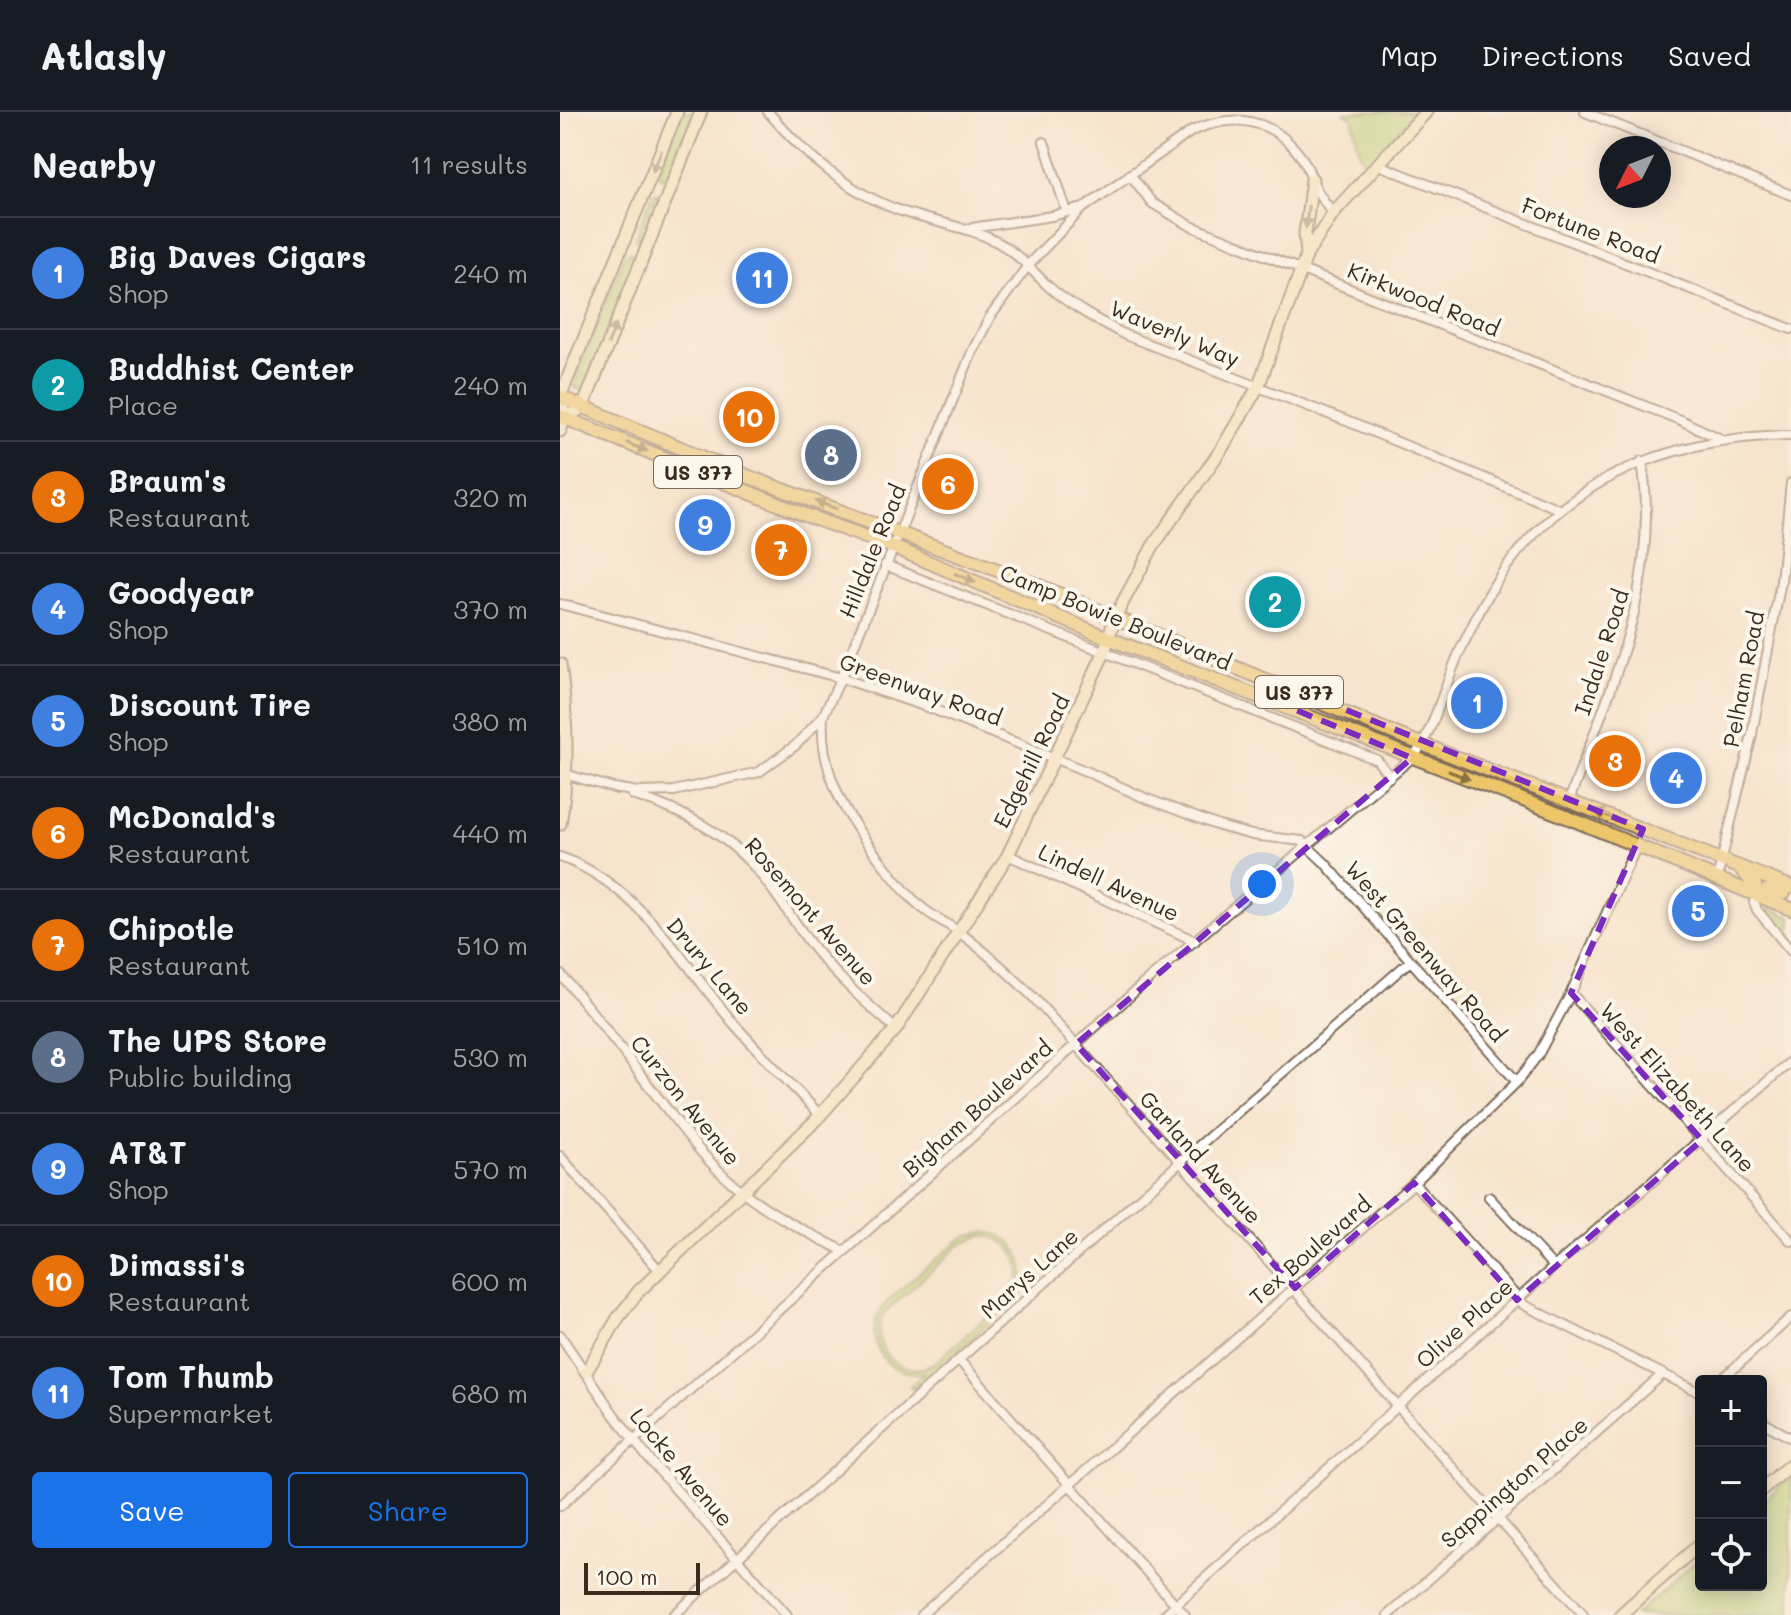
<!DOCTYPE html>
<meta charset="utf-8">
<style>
body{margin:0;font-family:Mali,sans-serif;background:#242831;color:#f1f3f6}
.controls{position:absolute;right:24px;bottom:24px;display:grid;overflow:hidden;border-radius:8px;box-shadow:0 4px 20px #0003}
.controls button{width:72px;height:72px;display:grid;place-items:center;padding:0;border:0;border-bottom:2px solid #363941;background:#171b24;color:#f1f3f6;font:40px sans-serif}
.compass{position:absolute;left:1039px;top:24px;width:72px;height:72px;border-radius:50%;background:#171b24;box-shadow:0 4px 20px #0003;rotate:228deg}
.scale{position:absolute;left:24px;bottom:20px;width:116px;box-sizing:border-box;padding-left:8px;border:4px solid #3b2a1e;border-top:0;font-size:22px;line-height:28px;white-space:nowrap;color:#3b2a1e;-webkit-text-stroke:6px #fbf7ec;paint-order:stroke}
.you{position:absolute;left:702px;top:772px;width:28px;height:28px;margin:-20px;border:6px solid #fff;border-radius:50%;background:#1a73e8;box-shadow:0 0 0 12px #1a73e833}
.badge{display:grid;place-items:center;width:52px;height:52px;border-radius:50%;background:#1a73e8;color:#fff;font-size:26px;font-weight:700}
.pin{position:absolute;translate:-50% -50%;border:4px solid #fff;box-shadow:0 2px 8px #0006}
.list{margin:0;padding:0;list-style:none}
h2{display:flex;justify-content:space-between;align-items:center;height:104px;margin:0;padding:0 32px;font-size:34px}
h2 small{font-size:26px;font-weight:400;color:#9ea1a6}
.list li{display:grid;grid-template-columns:52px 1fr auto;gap:24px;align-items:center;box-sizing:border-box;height:112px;padding:0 32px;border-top:2px solid #363941}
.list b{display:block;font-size:30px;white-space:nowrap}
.list p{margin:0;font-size:26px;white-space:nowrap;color:#9ea1a6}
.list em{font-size:26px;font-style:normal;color:#9ea1a6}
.actions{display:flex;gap:16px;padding:24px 32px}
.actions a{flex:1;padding:18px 0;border:2px solid #1a73e8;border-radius:8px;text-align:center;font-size:28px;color:#1a73e8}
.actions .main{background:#1a73e8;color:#fff}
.icon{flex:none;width:44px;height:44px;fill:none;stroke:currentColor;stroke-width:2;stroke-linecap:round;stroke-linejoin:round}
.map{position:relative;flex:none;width:1231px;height:1503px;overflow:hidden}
header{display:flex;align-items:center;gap:48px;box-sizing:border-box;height:112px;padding:0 40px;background:#171b24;border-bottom:2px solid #363941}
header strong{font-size:38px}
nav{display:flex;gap:44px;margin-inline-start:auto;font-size:28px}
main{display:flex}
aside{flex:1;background:#171b24}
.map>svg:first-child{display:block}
.green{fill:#b3d077;stroke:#777d4a;stroke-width:2;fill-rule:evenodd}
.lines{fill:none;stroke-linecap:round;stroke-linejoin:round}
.street-casing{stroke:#7d6b5b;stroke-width:12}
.secondary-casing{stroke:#7d6b5b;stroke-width:15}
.primary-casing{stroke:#7d6b5b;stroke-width:16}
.street{stroke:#fff;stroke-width:8}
.secondary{stroke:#f7e8c3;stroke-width:11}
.primary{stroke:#ecc669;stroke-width:12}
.oneway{fill:#998970}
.oneway2{fill:#8b7040}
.marked{fill:none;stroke:#7b2cbf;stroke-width:6;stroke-dasharray:16 10;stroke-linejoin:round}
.labels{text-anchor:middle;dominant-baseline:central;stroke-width:8;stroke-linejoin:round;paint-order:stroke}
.shield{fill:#fbf7ec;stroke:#75685c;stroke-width:2}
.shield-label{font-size:20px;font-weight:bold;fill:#3b2a1e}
.street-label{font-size:22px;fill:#3b2a1e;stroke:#fbf7ec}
</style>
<header>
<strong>Atlasly</strong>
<nav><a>Map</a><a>Directions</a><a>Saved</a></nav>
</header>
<main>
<aside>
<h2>Nearby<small>11 results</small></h2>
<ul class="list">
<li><span class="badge" style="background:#3f7fe0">1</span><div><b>Big Daves Cigars</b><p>Shop</p></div><em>240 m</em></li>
<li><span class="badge" style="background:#0f9aa8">2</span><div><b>Buddhist Center</b><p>Place</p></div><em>240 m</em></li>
<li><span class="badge" style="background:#e8710a">3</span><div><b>Braum's</b><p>Restaurant</p></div><em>320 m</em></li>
<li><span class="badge" style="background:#3f7fe0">4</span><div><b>Goodyear</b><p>Shop</p></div><em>370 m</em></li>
<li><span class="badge" style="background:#3f7fe0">5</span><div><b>Discount Tire</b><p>Shop</p></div><em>380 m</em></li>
<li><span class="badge" style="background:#e8710a">6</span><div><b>McDonald's</b><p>Restaurant</p></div><em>440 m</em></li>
<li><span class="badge" style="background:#e8710a">7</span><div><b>Chipotle</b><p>Restaurant</p></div><em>510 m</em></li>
<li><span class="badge" style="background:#5c6f8a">8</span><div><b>The UPS Store</b><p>Public building</p></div><em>530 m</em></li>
<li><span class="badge" style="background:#3f7fe0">9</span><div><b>AT&amp;T</b><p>Shop</p></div><em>570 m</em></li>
<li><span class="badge" style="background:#e8710a">10</span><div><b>Dimassi's</b><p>Restaurant</p></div><em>600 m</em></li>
<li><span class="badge" style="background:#3f7fe0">11</span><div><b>Tom Thumb</b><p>Supermarket</p></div><em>680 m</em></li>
</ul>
<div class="actions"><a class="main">Save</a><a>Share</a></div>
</aside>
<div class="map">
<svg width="1231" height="1503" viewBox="0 0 1231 1503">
<rect width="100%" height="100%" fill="#fbf7ec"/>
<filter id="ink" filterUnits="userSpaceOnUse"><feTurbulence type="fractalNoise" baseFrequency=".0125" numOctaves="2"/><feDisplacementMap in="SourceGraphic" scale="16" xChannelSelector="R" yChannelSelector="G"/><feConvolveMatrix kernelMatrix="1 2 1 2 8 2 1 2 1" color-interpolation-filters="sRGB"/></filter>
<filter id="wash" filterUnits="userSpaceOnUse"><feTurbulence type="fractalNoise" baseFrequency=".006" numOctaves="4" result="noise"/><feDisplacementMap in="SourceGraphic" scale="32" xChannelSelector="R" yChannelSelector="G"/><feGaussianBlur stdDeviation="1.8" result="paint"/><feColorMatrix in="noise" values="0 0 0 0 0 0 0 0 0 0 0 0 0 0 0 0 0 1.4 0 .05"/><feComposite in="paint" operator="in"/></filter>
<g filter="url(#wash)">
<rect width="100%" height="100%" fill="#f7e4cd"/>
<path class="green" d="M121,0H136L109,65L101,66L98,60Z
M782,0H855L808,53L800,42L792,5Z
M93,81H98V83L78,129L75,126Z
M69,140L76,143L77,148L25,277H16L14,272L64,144Z
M1209,796L1231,805V828L1208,802Z
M426,1120C455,1124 468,1147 462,1175L475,1164L479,1167L353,1278L350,1274L364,1261C347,1262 331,1259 321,1243C313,1230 312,1215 319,1201C329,1183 379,1146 397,1130L408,1123ZM420,1124C451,1124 468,1151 455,1179L374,1252C340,1269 307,1237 323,1202L400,1133Z
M1231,1364V1503H1075L1141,1445V1473H1201V1391Z"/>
</g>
<g filter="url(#ink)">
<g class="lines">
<defs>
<path id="street" d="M208,0C248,46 292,84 350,102C380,112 409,115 437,130C458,141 471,158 488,174C510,194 539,209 565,223L794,312L1001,398
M1025,0L1231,83
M484,30L507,100
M819,53L1231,217
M570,62L592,91L631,114L1120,308L1159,326
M411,116L492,104L523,96
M325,453L817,648L830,665
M0,492L281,566L370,596L528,660L585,686L659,714L692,723L742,729L765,751L957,970
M263,604C259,663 289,709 324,753C336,768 349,786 365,798C374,805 386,811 396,818C423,837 450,862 474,886L1024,1503
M1,661L57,677
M54,676L78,680L114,679L199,660L236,633L263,604L281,566L412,240L430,205L469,152L523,96L632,19C674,0 713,6 742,46C749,56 752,69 758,80C762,87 768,94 773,101
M73,683C123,699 169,722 202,764C221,788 237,815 256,839C280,868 307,892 336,917
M1009,689C1050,576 1101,473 1082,349
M448,743L635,829
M0,745C78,772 124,853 175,913C202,944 232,973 260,1003
M1157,767L1191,627L1221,469L1231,371
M1198,784L1194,790L1197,798L1231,839
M0,862C38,905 71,951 106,996C126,1021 145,1048 170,1069C204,1099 244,1119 284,1139
M1011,881L1231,1129
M0,1044L100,1159
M854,1071L964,1193L1141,1281
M929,1085L994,1155
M0,1223L54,1303L89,1347L227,1503
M399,1248L625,1503
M1160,1269L1231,1205
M1201,1309L1231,1326
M0,1394L583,872L853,645C871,627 887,566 900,539C914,510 928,480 947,454C1017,360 1118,325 1231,323
M114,1503L576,1089L850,849
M361,1503L854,1071L957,970L978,943L1011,881L1077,733
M604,1503L994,1155L1231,949
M828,1503L1103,1262"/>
<path id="secondary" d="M747,142L745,122L752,67
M5,306L23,295L141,0
M5,306L0,285L117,0
M0,319L5,306
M0,552C7,604 9,660 0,712
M26,1260L58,1206L78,1180L256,1008L336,917L448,743L544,541L555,505L593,434L661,338L698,275L747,142L773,101L866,0
M1201,1378L1231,1352
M1060,1503L1141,1431"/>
<path id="primary" d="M0,285L197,368L472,471L838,623L1231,775
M0,304L245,403L333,435L548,526L1004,704L1231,797
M1181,757L1195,773L1198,784L1212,776L1224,781"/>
</defs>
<use href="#street" class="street-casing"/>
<use href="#secondary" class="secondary-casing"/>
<use href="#primary" class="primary-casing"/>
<use href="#street" class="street"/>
<use href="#secondary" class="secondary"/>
<use href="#primary" class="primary"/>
</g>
<defs><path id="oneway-solid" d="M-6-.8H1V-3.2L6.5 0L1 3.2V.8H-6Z" transform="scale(2)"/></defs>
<g class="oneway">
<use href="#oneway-solid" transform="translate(97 49) rotate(113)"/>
<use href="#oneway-solid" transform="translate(747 105) rotate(96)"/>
<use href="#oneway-solid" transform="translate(52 222) rotate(-68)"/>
</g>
<g class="oneway2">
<use href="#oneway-solid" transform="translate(77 335) rotate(22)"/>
<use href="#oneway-solid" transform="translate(266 393) rotate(-160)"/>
<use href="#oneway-solid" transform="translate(405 466) rotate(23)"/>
<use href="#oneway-solid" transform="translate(899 663) rotate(21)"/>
<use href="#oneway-solid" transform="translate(1046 703) rotate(-159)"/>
</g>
</g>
<path d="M0 0H1231V1503H0ZM714,569L1083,717L1011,881L1142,1028L957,1188L854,1071L735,1176L516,932L852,646L707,586Z" fill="#f7e4cd" fill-opacity=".55" fill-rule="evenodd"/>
<path class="marked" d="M714,569L1083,717L1011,881L1142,1028L957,1188L854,1071L735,1176L516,932L852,646L707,586Z"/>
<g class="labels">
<g class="shield">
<rect x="94" y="344" width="88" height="32" rx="6"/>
<rect x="695" y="564" width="88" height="32" rx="6"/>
</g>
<g class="shield-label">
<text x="138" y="360">US 377</text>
<text x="739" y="580">US 377</text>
</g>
<g class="street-label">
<text transform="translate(1031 118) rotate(21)">Fortune Road</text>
<text transform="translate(864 187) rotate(22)">Kirkwood Road</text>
<text transform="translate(615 221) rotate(23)">Waverly Way</text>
<text transform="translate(312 439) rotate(-68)">Hilldale Road</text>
<text transform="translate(556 505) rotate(22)">Camp Bowie Boulevard</text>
<text transform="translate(1041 540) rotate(-72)">Indale Road</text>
<text transform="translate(1183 567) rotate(-79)">Pelham Road</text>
<text transform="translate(361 577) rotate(20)">Greenway Road</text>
<text transform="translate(471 649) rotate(-64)">Edgehill Road</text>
<text transform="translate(549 770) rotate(25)">Lindell Avenue</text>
<text transform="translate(251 799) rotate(49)">Rosemont Avenue</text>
<text transform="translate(866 839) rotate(49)">West Greenway Road</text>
<text transform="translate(150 854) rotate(50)">Drury Lane</text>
<text transform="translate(1118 975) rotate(48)">West Elizabeth Lane</text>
<text transform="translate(126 988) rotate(51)">Curzon Avenue</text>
<text transform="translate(417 996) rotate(-42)">Bigham Boulevard</text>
<text transform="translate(641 1045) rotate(48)">Garland Avenue</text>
<text transform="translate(750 1138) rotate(-41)">Tex Boulevard</text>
<text transform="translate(469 1161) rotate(-42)">Marys Lane</text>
<text transform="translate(904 1211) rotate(-42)">Olive Place</text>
<text transform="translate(122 1355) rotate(50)">Locke Avenue</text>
<text transform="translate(954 1370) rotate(-41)">Sappington Place</text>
</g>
</g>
</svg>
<div class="controls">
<button>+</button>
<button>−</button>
<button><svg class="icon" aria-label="locate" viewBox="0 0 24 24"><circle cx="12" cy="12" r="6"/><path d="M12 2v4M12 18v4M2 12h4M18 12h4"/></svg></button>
</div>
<svg class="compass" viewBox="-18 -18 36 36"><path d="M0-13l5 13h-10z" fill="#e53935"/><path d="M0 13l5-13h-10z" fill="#9ea1a6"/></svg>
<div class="scale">100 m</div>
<div class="you"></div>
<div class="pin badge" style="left:917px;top:591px;background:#3f7fe0">1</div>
<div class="pin badge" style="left:715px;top:490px;background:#0f9aa8">2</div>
<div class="pin badge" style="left:1055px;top:649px;background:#e8710a">3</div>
<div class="pin badge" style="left:1116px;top:666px;background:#3f7fe0">4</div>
<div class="pin badge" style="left:1138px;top:799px;background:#3f7fe0">5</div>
<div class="pin badge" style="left:388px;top:372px;background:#e8710a">6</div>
<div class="pin badge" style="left:221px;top:438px;background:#e8710a">7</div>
<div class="pin badge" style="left:271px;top:343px;background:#5c6f8a">8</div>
<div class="pin badge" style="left:145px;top:413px;background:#3f7fe0">9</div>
<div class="pin badge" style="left:189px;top:305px;background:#e8710a">10</div>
<div class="pin badge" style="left:202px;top:166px;background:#3f7fe0">11</div>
</div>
</main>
